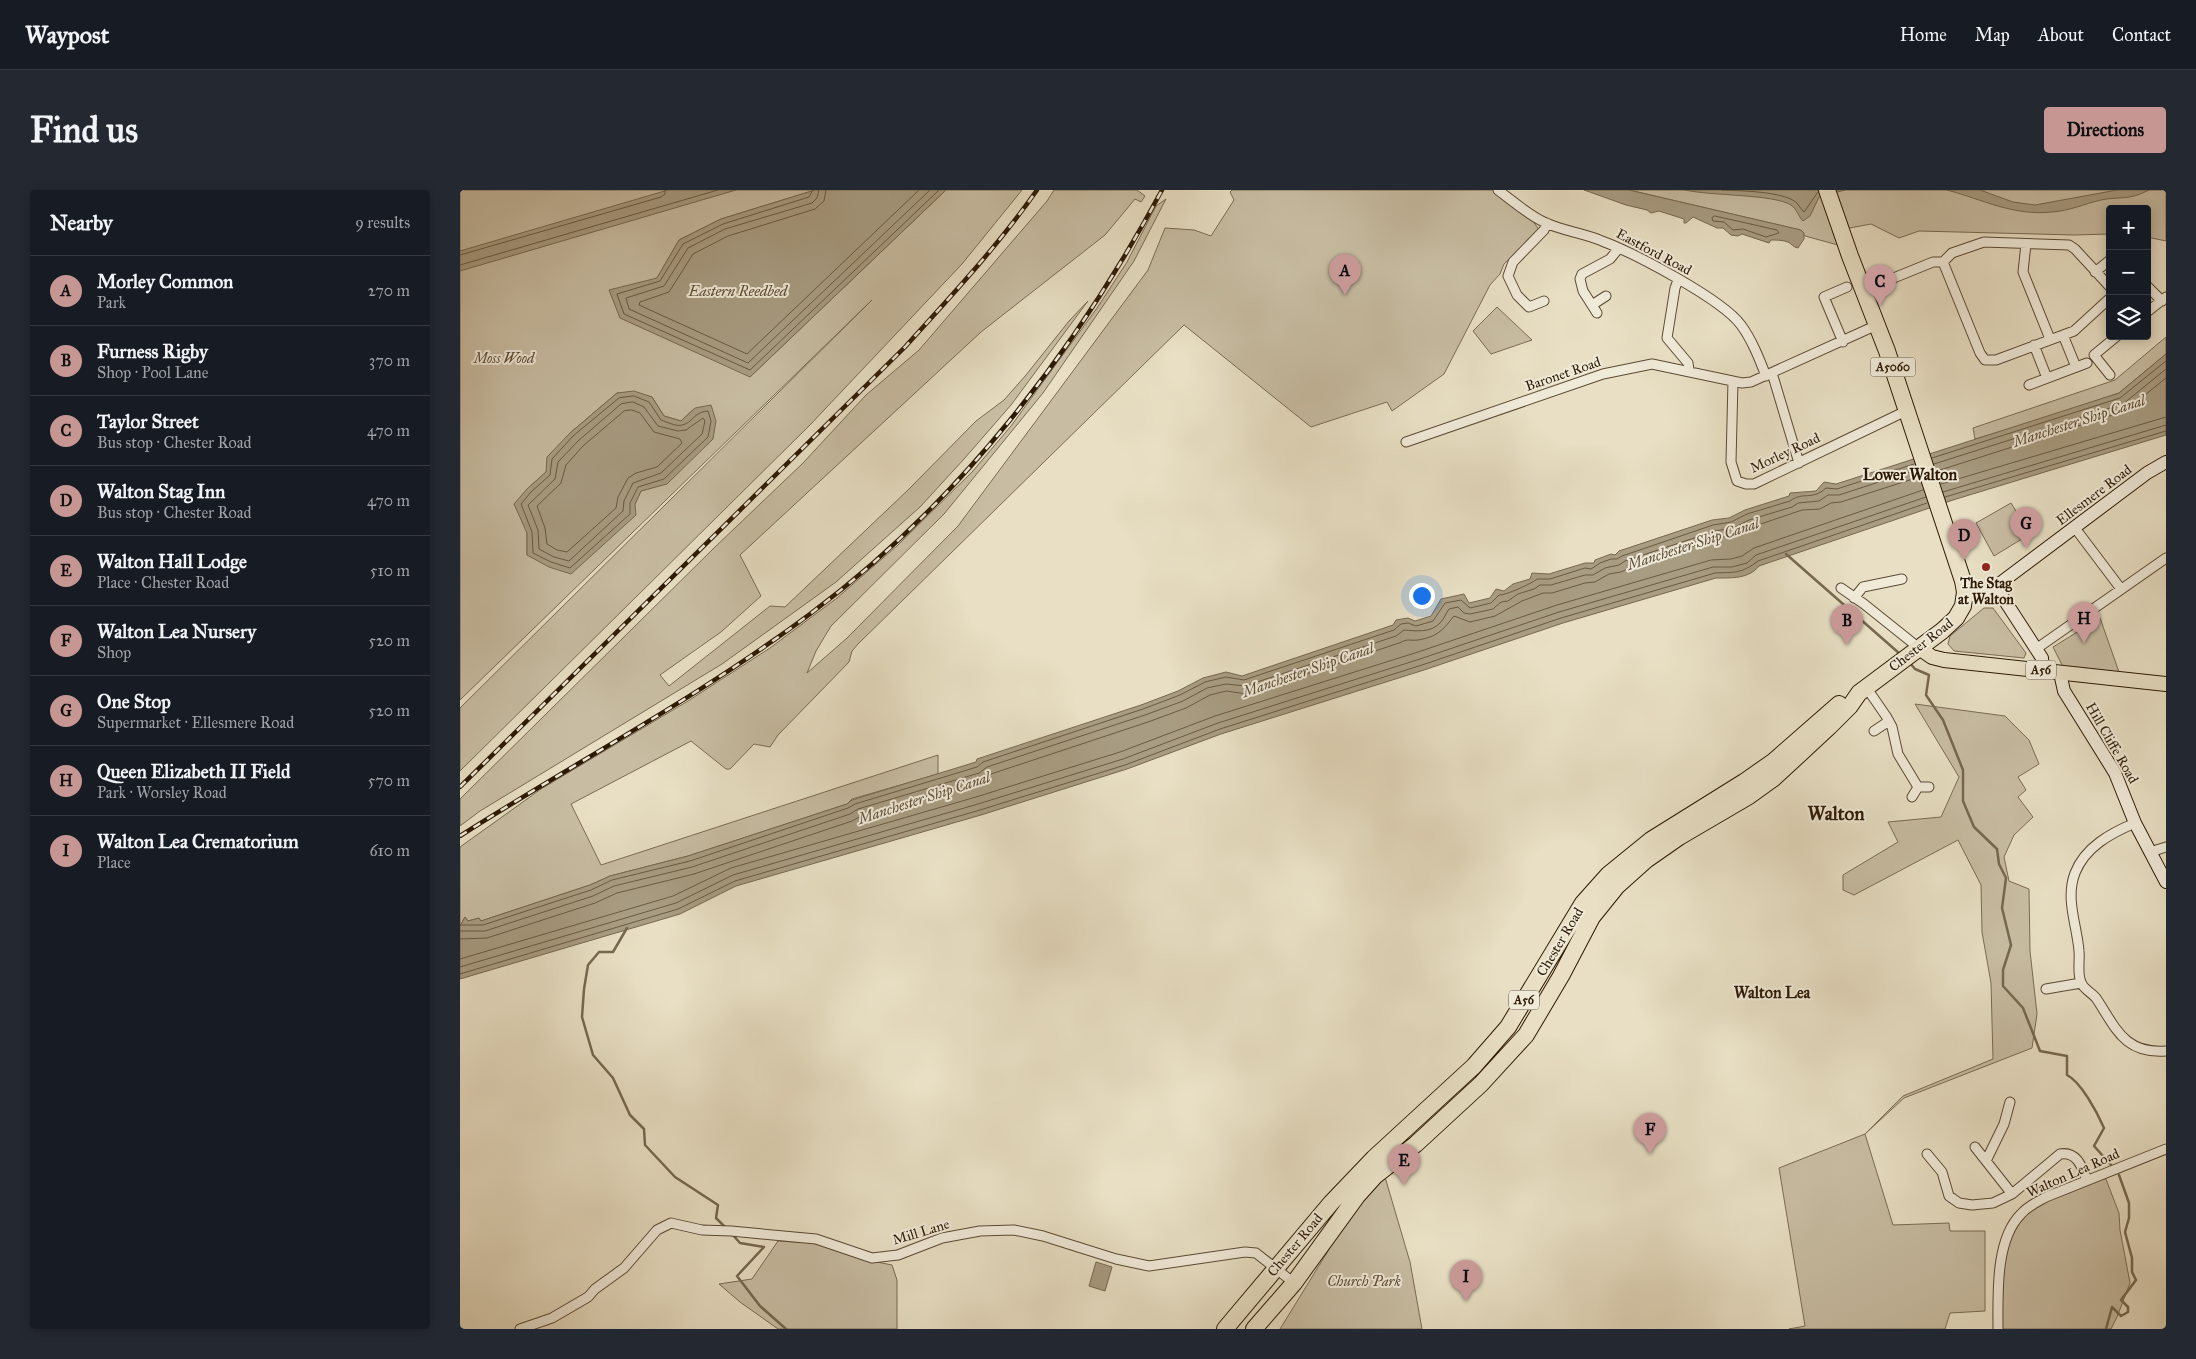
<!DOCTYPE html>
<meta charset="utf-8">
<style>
body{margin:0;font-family:"IM FELL Great Primer",serif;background:#242831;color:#f1f3f6}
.controls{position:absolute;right:15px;top:15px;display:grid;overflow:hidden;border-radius:5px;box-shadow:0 2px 12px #0003}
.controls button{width:45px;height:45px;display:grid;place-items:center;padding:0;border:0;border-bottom:1px solid #363941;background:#171b24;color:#f1f3f6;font:25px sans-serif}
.you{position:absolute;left:961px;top:405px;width:18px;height:18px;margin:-12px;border:4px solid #fff;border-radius:50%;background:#1a73e8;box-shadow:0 0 0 8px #1a73e833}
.badge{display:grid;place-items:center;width:32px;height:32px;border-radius:50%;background:#c59692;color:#111;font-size:16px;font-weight:700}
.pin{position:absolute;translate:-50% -41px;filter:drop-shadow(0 1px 2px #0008)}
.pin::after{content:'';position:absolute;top:26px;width:18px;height:15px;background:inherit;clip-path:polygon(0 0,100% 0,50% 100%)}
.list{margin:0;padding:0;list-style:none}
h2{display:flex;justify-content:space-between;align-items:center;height:65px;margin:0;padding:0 20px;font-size:21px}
h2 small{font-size:16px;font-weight:400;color:#9ea1a6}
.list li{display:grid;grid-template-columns:32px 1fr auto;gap:15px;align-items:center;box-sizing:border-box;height:70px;padding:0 20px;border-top:1px solid #363941}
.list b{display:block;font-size:19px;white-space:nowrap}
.list p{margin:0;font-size:16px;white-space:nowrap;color:#9ea1a6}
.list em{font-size:16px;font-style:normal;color:#9ea1a6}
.icon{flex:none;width:28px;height:28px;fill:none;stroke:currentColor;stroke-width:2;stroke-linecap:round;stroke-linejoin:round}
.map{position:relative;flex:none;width:1706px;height:1139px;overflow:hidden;border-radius:5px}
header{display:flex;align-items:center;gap:30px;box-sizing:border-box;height:70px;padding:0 25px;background:#171b24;border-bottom:1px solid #363941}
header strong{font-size:24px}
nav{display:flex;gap:28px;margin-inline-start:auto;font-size:18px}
.intro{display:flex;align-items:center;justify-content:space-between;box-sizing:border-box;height:120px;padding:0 30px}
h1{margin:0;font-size:35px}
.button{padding:12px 22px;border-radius:5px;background:#c59692;color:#111;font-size:18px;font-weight:700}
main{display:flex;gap:30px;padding:0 30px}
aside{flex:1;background:#171b24;border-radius:5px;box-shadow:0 2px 12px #0003}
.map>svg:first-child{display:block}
.green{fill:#c8bda3;stroke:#7a6b53;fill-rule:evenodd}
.water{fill:#a89c82;stroke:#76684f}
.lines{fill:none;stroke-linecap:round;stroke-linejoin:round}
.shore{stroke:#6a5a42;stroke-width:1}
.stream{stroke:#76684f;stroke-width:2.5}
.street-casing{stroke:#5b4a33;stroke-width:11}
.secondary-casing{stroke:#2c1903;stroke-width:14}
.primary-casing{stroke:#2c1903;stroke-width:16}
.highway-casing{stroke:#2c1903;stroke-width:18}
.street{stroke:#f0ead9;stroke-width:9}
.secondary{stroke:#f0ead9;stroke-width:12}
.primary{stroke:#e8dfc4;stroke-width:14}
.highway{stroke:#e8dfc4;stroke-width:16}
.rail-casing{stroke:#2c1903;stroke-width:4.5}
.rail{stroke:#f0ead9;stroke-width:2.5;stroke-dasharray:8;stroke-linecap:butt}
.poi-dot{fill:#8f2418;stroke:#f0ead9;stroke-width:2}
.labels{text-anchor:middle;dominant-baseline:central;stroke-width:4;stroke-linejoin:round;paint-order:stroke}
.shield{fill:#f0ead9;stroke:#675843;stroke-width:1}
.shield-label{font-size:12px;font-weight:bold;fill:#2c1903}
.street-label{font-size:14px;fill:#2c1903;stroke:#f0ead9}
.park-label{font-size:14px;font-style:italic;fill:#5b4a33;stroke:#f0ead9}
.poi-label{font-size:14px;font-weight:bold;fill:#2c1903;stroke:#f0ead9}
.water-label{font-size:15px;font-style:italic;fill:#5e4d36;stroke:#f0ead9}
.quarter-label{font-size:16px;font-weight:bold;fill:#2c1903;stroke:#f0ead9}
.district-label{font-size:19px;font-weight:bold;fill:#2c1903;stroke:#f0ead9}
</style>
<header>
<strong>Waypost</strong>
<nav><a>Home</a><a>Map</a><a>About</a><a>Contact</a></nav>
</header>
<div class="intro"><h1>Find us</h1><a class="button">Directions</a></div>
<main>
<aside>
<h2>Nearby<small>9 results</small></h2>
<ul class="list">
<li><span class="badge">A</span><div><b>Morley Common</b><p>Park</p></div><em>270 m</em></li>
<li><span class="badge">B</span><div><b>Furness Rigby</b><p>Shop · Pool Lane</p></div><em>370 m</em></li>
<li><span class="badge">C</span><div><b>Taylor Street</b><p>Bus stop · Chester Road</p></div><em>470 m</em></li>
<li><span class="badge">D</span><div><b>Walton Stag Inn</b><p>Bus stop · Chester Road</p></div><em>470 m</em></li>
<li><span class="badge">E</span><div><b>Walton Hall Lodge</b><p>Place · Chester Road</p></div><em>510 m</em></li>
<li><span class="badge">F</span><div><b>Walton Lea Nursery</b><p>Shop</p></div><em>520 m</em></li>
<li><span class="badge">G</span><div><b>One Stop</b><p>Supermarket · Ellesmere Road</p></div><em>520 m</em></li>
<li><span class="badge">H</span><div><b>Queen Elizabeth II Field</b><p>Park · Worsley Road</p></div><em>570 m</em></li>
<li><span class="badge">I</span><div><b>Walton Lea Crematorium</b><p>Place</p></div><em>610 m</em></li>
</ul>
</aside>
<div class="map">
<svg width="1706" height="1139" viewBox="0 0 1706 1139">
<rect width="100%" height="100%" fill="#e8dfc4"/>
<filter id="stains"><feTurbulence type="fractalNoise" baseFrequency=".004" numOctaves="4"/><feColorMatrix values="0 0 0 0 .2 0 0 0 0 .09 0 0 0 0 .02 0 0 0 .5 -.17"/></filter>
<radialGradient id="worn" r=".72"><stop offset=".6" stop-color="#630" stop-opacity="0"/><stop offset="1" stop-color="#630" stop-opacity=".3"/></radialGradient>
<path class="green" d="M0,0H355L261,29L219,50L197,88L290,187L486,0H562L502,74L349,236L0,581V518L412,110L0,510ZM157,203L192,207L204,226L221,231L235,218L207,293L181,301L175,314L67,365V299L86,282L110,243Z
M594,0H677L685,6L681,12L675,9L645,45L521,142L280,365L301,406L261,442L200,485L209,496L310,416L325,417L449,299L516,231L544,210L566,185L609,131L628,111L551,215L504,269L460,317L376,392L262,474L20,621L0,636V609L254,358L343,273L406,205L459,160L587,11Z
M772,0H1038L1071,28L1079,40L1044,74L1040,84L1030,95L984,184L932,221L927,212L851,237L724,135L398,454L392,461L389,472L318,545L310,557L294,554L270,579H266L231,551L111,614L141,675L478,565V584L392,609L387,614L228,666L150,686L130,695L21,731L19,728L8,731L5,727L0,736V657L81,599L228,511L310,458L377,408L438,355L512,282L551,236L637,118L667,72L696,16L706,9L674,71L583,203L484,324L371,436L356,461L347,483L387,448L498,336L688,80L705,38L734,40L751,46L774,10L770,2Z
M1169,0H1706V51L1687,47V19H1650V44L1614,45L1459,41L1439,48L1411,34L1374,41L1378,55L1345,46L1340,40Z
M1037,117L1072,150L1031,164L1013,141Z
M1706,147V164L1659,203L1576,231L1515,249L1513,238L1655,190Z
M1551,313L1570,344L1534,366L1516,333Z
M1524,418H1533L1566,463L1564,468L1494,461L1488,454L1490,446Z
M1640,428L1659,482L1603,477L1593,457Z
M1455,514L1545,526L1569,550L1579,574L1558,587L1566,600L1558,607L1573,627L1554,645L1544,667L1549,691L1569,699L1570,761L1577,824L1572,858L1444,908L1405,944L1433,1035L1489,1033L1490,1041H1525V1121L1490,1123L1485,1139H1329L1345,1136L1319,978L1405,944L1443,906L1533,869L1531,793L1522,742L1521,695L1498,650L1394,705L1383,700V685L1438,652L1428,632L1481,627L1499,587Z
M1644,984L1659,1023L1660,1040L1670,1093L1657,1127L1651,1139H1538L1544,1057L1569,1016Z
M925,987L950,1072L962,1139H820L897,1014Z
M318,1051L353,1053L412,1071L432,1075L437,1090V1139H318L280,1112L259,1094L292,1089Z"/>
<path class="water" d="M208,0H276L0,81V61Z
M355,0H486L290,187L160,128L149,100L197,88L219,50L261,29Z
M1124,0H1169L1341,40L1344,43V49L1338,58C1333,57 1332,54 1328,52C1323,50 1316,50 1311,50L1309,53L1282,44L1278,46L1271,45L1263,38H1257L1233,27L1226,33H1224V29L1199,21L1191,23L1187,20L1166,15Z
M1225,0H1385L1359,7L1350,26L1343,31C1338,26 1337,19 1331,15C1313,4 1251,6 1225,0Z
M1487,0H1520L1553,12L1575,15L1657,0H1689C1668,11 1661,6 1641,10C1624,14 1609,21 1592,22C1553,26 1524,10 1487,0Z
M1706,164V245L1493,310L1299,376C1289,389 1271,388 1256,388L1103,433L964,480L761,544L667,579L521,625L276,696L220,724L0,789V736L5,727L8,731L19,728L21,731L130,695L150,686L228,666L387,614L392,610L516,572L517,569L681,515L718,501L743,488L766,482L782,486L933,435L936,430L948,428L955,431L971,426L981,409L1004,404L1009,413L1030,408L1036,399L1044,401L1053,394L1070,389L1072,383L1089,384L1125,373H1134L1135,370L1151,364L1155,365L1159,361L1252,330L1269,328L1285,320L1329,306L1330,303L1356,301L1364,292L1376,294L1659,203Z
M174,201L192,207L204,226L221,231L235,218L251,215L256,231L253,249L207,294L181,301L175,314L176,325L111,384L89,377L67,365V343L54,314L67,299L86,282L87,267L110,243L157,203Z
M636,1072L652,1077L645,1101L629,1096Z"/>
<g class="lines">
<path class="shore" d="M353,0L349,7L263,34L223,54L200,91L157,104L164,124L290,180L479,0
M359,0L357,8L352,13L265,39L228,58L204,96L166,108L169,119L288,173L470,0
M366,0L364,11L355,19L268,46L233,64L209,102L180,112L179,115L287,164L459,0
M1262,0C1280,1 1324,1 1337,13C1339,16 1342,20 1344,22L1358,2
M1255,26L1317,40L1319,43L1306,47L1283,39L1273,40L1264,32L1253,31L1252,28Z
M0,65L201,7L205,4V0
M0,75L258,0
M174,206L189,212L201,230C207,232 217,237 222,235C233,233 233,222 248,221L251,231L248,247L204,289L178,297L170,313V324L110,378L91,372L73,363L72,342L61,314L71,302L90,285L92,269L113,246L159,208Z
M173,212L184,217L198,236L218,241L226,240L243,228L245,231L242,244L201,283L173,293L164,311L163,321L109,371L94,367L79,359L78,340L68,315L95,289L98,272L118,251L161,214Z
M172,220L180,223L194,242L220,249L222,253L197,277L176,283L168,288L158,307L156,318L107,362L97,360L87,354L85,338L77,316L101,293L106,275L123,256L164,221Z
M1472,268L1660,208L1706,171
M1474,274L1663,214L1706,179
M1477,281L1665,221L1706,188
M1481,294L1706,227
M1483,302L1706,235
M1485,307L1706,241
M0,735H23L131,700L152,690L230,671L388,618L395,614L517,577L523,572L683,519L720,505L745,492L766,487L784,490L934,440L941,434L948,433L956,436L973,431L985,413L1001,410L1010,418L1031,413L1039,405C1044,406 1073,393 1077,389H1090L1125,378L1131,379L1140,373L1151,369H1157L1162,366L1253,335L1271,332L1287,324L1330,311C1343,301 1352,311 1366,298L1377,299L1454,274
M0,741H25L133,706L154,696L232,677L390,624L398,619L519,583L527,577L685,525L723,511L747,498L766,494L785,496L936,446L944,440C955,441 971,443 980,433C984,429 986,423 989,419L998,417L1004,423L1010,424L1033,419L1041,412L1048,411L1058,404L1074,399L1080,395H1091L1125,385H1133L1145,378L1159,375L1165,371L1255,341L1273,338L1289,330L1332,317L1338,313L1359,311L1368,305H1379L1456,280
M0,749L27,748L135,713L157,703L234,684L392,631L401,626L522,590L531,584L688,532L726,518L750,505L766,501L787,504L939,453C950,448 947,451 958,450C977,447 983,440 994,426L1010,432L1035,426L1062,411L1083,403H1092L1125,393L1135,392L1149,384L1161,382L1169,378L1257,348L1275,345L1292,337L1342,320L1360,319L1371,313L1381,312L1459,287
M0,769L213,706L271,678L516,607L660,562L755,526L958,462L1097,415L1251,370L1271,369L1282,366L1294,358L1463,300
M0,777L216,713L273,685L518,614L663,569L758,533L960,469L1099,422L1253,377H1272L1287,373L1296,365L1466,307
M0,784L218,719L275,691L520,620L665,575L760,539L962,475L1101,428L1255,383C1275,382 1281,384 1298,371L1467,313"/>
<path class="stream" d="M1326,364L1440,464
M1450,473L1455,479L1469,485L1466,505L1483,530L1503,580V611L1514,637L1537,659L1539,674L1546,688L1542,718L1551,755L1543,780V796L1563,818L1580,861L1607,866V885C1621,892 1637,922 1644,938L1634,956L1652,976
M167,738L153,762H139L128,775L124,799L122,827L133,865L153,888L170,925L184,939L185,955L215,987L258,1015L256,1028L266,1038
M272,1044L280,1053L304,1057L277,1086L300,1116L326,1139
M1646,1139L1652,1117L1661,1126L1668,1122V1117L1661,1110L1676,1090L1672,1082V1068L1665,1042L1669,1028V1013L1659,985"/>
<defs>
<path id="street" d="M1038,0C1053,11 1067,24 1084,32C1102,41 1124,43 1142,51C1174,63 1262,109 1281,135C1292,150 1299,168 1306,186
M1566,54L1563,82L1590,149
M1483,72L1520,163L1525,170H1536L1614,141L1650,108
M1635,82L1650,70
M1218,90L1215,98L1207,148L1228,173L1229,180
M1687,96L1702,111
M1404,100L1473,72H1483L1492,63L1524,52L1609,55L1615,59L1650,97
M1084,111L1069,117L1057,105L1048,86L1053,72L1084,40L1087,33
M1132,115L1146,106
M1687,122L1706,107
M1137,123L1123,101L1120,89L1122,84L1150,69L1159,58
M1603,145L1616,177
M1383,152L1364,107L1387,97
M1574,155L1587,188
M1312,183L1339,273
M1650,185L1634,165L1657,146
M1273,191L1271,272L1277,291L1286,294H1294L1448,220
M1569,195L1627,173
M946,252L1143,184L1192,174L1282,193L1291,192L1417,135
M1615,338L1661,399
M1381,398L1404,414L1459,458
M1394,408L1403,397L1442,389
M1576,459L1706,368
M1406,497L1426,526L1432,537L1438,564L1458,597
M1414,541L1429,531
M1452,607L1458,597H1469
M1675,633C1651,643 1625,657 1615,683C1605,709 1617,735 1619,761C1620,771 1617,783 1621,792C1623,799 1631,802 1636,808C1656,838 1664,864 1706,861
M1690,662L1706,657
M1586,799L1621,793
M1515,957L1552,1004
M1467,964L1482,982L1489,1006L1499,1013L1512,1015L1533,1013L1552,1004L1600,964C1617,961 1622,977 1627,990
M1526,971L1544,934L1550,912
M60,1139L92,1128L128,1107L135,1099L164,1078L197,1040L211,1033L242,1040L271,1041L356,1049L412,1068L438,1065L482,1048L520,1041L554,1040L583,1046L656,1069L689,1076L785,1062L796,1063L834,1093
M1538,1139C1538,1105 1535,1050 1561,1024C1568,1016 1577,1012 1586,1007L1706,959"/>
<path id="secondary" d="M1536,397L1582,468L1583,481
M1505,407L1531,400L1687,283L1706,272
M1600,483L1604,501L1655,583L1675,633L1706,692"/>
<path id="primary" d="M1459,458L1472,467L1484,470L1706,494"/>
<path id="highway" d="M765,1139L871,1013L914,968L1014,876L1048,837L1123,713L1148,685L1191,650L1284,592L1314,571L1379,514
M794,1139L834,1093L897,1006L915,986L956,954L1021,894L1066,845L1101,786L1132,727L1157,696L1186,670L1219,647L1289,606L1314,588L1369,537L1390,516L1399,503L1482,441L1496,428L1503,416L1505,402L1503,391L1427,161L1390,66L1367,0"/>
</defs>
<use href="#street" class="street-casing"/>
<use href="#secondary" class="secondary-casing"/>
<use href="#primary" class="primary-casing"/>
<use href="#highway" class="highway-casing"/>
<use href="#street" class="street"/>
<use href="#secondary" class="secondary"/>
<use href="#primary" class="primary"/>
<use href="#highway" class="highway"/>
<defs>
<path id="rail" d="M0,597L445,157C491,106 538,56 577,0
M0,646C116,572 239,507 350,424C498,314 615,162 702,0"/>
</defs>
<use href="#rail" class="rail-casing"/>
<use href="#rail" class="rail"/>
</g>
<circle class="poi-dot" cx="1526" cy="377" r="5"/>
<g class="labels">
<g class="shield">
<rect x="1410.5" y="167.5" width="45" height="19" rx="4"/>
<rect x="1566" y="470.5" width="30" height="19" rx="4"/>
<rect x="1049" y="800.5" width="30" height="19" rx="4"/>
</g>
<g class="shield-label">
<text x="1433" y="177">A5060</text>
<text x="1581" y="480">A56</text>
<text x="1064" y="810">A56</text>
</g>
<g class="street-label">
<text transform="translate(1194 62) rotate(28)">Eastford Road</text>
<text transform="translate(1103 184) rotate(-19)">Baronet Road</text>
<text transform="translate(1325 263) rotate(-25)">Morley Road</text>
<text transform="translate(1634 305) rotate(-37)">Ellesmere Road</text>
<text transform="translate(1461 455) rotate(-38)">Chester Road</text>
<text transform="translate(1652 553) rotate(60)">Hill Cliffe Road</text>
<text transform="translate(1100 752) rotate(-59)">Chester Road</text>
<text transform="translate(1613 983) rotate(-24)">Walton Lea Road</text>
<text transform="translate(461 1042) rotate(-17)">Mill Lane</text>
<text transform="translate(835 1055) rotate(-50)">Chester Road</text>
</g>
<g class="park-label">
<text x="44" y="168">Moss Wood</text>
<text x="904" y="1091">Church Park</text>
</g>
<g class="poi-label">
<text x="1526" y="393">The Stag<tspan x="1526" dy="16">at Walton</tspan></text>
</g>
<g class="water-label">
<text x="278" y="101">Eastern Reedbed</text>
<text transform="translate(1619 231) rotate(-18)">Manchester Ship Canal</text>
<text transform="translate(1233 354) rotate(-18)">Manchester Ship Canal</text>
<text transform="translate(848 480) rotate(-19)">Manchester Ship Canal</text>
<text transform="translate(464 608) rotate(-18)">Manchester Ship Canal</text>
</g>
<g class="quarter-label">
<text x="1450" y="284">Lower Walton</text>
<text x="1312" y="802">Walton Lea</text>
</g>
<g class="district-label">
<text x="1376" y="623">Walton</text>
</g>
</g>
<rect width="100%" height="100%" filter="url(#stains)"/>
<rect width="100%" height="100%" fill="url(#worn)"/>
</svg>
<div class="controls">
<button>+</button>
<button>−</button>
<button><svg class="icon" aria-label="layers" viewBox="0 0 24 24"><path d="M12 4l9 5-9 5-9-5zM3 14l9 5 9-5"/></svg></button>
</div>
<div class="you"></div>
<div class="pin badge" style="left:885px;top:105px">A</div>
<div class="pin badge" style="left:1387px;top:455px">B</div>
<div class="pin badge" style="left:1420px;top:116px">C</div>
<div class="pin badge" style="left:1504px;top:370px">D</div>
<div class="pin badge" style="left:944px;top:995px">E</div>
<div class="pin badge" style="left:1190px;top:964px">F</div>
<div class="pin badge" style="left:1566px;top:358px">G</div>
<div class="pin badge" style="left:1624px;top:453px">H</div>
<div class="pin badge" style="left:1006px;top:1111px">I</div>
</div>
</main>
